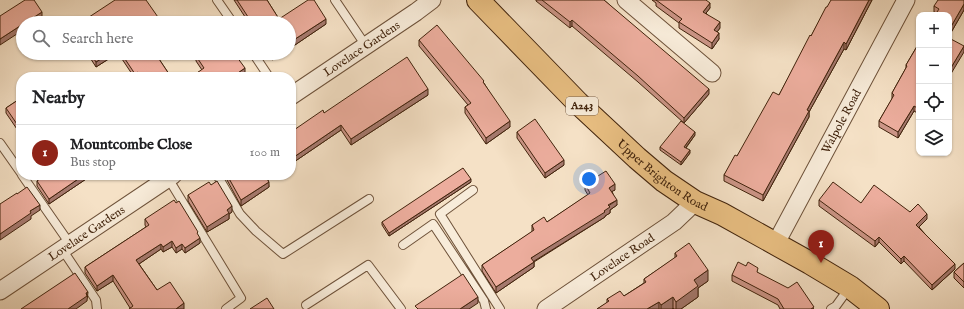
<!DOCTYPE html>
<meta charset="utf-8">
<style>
body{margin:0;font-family:"IM FELL English",serif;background:#f2f2f2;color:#202124}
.controls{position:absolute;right:12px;top:12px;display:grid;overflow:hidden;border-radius:8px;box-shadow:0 1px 3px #0004}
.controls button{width:36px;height:36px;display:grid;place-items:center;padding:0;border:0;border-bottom:1px solid #e0e0e0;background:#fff;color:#202124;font:20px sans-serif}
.you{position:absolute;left:589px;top:179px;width:14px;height:14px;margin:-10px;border:3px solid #fff;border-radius:50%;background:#1a73e8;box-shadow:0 0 0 6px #1a73e833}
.badge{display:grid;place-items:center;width:26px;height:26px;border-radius:50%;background:#8f2418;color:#fff;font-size:13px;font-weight:700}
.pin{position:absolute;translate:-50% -33px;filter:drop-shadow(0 1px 2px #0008)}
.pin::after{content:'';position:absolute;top:21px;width:14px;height:12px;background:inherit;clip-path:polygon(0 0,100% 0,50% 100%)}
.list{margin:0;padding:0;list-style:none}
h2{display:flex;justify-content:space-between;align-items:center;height:52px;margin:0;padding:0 16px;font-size:17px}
h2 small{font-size:13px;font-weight:400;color:#757577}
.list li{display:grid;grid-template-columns:26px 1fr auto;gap:12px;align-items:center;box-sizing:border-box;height:56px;padding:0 16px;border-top:1px solid #e0e0e0}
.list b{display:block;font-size:15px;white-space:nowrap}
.list p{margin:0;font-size:13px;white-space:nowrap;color:#757577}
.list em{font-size:13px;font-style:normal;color:#757577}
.icon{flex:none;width:22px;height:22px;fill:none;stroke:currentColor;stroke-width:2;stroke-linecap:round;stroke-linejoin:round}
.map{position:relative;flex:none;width:964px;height:309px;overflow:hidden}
.search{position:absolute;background:#fff;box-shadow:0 1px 3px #0004;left:16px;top:16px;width:280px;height:44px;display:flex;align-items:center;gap:10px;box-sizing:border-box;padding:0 14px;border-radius:22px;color:#757577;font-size:15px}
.panel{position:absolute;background:#fff;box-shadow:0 1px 3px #0004;left:16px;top:72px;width:280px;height:108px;border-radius:16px}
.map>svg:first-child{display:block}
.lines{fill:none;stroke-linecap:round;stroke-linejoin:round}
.lane-casing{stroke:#6e523a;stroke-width:10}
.street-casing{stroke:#6e523a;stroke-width:19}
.primary-casing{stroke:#41230c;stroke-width:24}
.lane{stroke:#f8ecda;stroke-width:8}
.street{stroke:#f8ecda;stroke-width:17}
.primary{stroke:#eac083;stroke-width:22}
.wall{fill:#cb9587;stroke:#41230c}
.shaded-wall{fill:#a5796e;stroke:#41230c}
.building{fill:#ecad9d;stroke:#41230c}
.labels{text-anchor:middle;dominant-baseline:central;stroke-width:3;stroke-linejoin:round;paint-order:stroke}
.shield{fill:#f8ecda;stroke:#785f4a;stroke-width:1}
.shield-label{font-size:11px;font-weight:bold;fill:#41230c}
.street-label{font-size:12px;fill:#41230c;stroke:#f8ecda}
</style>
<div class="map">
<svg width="964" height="309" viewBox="0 0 964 309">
<rect width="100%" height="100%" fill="#f5e1c6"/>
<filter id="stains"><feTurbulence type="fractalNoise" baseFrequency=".005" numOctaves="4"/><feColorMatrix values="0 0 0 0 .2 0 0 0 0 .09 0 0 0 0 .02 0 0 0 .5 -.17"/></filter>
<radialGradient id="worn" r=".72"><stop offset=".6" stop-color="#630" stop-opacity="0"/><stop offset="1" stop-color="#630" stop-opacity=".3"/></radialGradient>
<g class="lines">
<defs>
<path id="lane" d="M217,0L233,23
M335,0L366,46
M253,53L269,77
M0,143L21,173
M22,175L70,244
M217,175L240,214L256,231L283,254L369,199
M168,178L241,298L226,309
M473,190L440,214L500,309
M403,245L433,224L484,301L486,309
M62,249L96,300L97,309
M306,305L368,265L401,309
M831,309L836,306L849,288"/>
<g id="street">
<path d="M626,0L712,73"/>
<path id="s1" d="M291,96L416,12L432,0"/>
<path id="s2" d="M776,243L906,0"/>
<path id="s3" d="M0,291L173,175"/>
<path id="s4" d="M546,309L674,222L695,202"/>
</g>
<g id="primary">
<path id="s5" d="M478,0L578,103L637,158L664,181L695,202L722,214L810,263L850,287L878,309"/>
</g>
</defs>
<use href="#lane" class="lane-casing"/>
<use href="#street" class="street-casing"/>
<use href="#primary" class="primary-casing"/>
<use href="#lane" class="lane"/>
<use href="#street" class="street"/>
<use href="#primary" class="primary"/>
</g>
<path class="wall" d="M234,0H267L279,19L326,24L289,49V23H249Z
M536,0H604L709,94L684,123L638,82L572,26L570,28L536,1Z
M652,0H706L710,8L706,13L720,28L717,32L719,39L712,49L679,28V23L656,6V3Z
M872,0L846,50L844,49L809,112V117L763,201L724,181V175L779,95L827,7Z
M964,0V10L949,36L937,13L934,12V6Z
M419,40L484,83L510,127L486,144L465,113V107L468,105L419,46Z
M919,43V114L914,111L898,138L879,127V121L892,99V93L906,68V65Z
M87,53H118L96,67Z
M118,53H155L171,77H134Z
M238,53V54L236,55L245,73L239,77H191L202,70L196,61V56Z
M268,53H282L272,60Z
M428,95L351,145L341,130L291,164L324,113Z
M21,98V135L6,113V108Z
M517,132L564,165L545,178L517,138Z
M695,135L686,148L690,153L681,165L660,150V147Z
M92,175L49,204L37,186V181Z
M227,175H275L268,180L269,187L241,206L227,180Z
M471,182L389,236L382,225V222Z
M585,184L615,190L612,191L617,205L610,210V213L605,216V217L534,262V267L496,293L482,271V265L532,232V225L547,222L588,195L585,190Z
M188,195L232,212L229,214V219L207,232L188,201Z
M819,200L910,212L927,219L919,227L955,269L932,290L904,261L901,264L879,242L875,247L819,206Z
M145,219L198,235L200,243L185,253L182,249L176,253L172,247L163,252L161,249L139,264L157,290L184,309L130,308L113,281L97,291L85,273V267L146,227L145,225Z
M675,253L708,281L698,288V297L681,309H674L673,308L672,309H597L607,303V299L624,296L644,283V279L675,258Z
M964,263V288L954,278V272Z
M746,266L758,273L814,309H780L778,305L732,281V275Z"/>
<path class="shaded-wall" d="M869,0H872L846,50V44Z
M710,3V8L703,17V12Z
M964,4V10L949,36V30Z
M42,12V17L33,23H25Z
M326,19V24L289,49V43Z
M160,20V23H155Z
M572,20V26L570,28V22Z
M720,22V28L714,36V30Z
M23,24V30L0,45V39Z
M719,33V39L712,49V43Z
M844,42V49L809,112V117L763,201V195L807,110Z
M964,46V52L949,77V71Z
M110,53H118L96,67V62Z
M233,53H238V54L233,57Z
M274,53H282L272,60V54Z
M245,68V73L239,77H232Z
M138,72V77H135V74Z
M428,89V95L351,145V139Z
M709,89V94L684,123V118Z
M914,106V111L898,138V132Z
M510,121V127L486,144V138Z
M341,125V130L291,164V159Z
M695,132V135L684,150V147Z
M690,150V153L681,165V162Z
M564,160V165L545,178V173Z
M84,175H92L49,204V199Z
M266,175H275L265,181V176Z
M471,179V182L389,236V233Z
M269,182V187L241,206V200Z
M615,184V190L609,193V188Z
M617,200V205L610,210V213L605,216V217L531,263V258Z
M40,205V210L31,216V219L0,240V234L30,211Z
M232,206V212L229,214V219L207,232V227L227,210Z
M927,214V219L916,230V225Z
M879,237V242L875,247V241Z
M200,238V243L185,253V248Z
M172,241V247L163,252V247Z
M161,244V249L136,266V260Z
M182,244V249L176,253V248Z
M904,256V261L901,264V259Z
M534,262V267L496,293V287Z
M955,264V269L932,290V285Z
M708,270V281L698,288V297L681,309H676V302L694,280Z
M113,275V281L97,291V286Z
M88,292L87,301L76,309H68Z
M478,297V303L469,309H460Z
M673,297V308L672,309H661V305Z
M659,302V309H647Z
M184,303V309H176Z"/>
<path class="building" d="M25,0H34L42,12L25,23H23V24L0,39V16Z
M115,0H146L160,20L155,23H80Z
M237,0H267L279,19L308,0H314L326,19L289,43V23H252Z
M542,0H604L709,89L684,118L638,76L572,20L570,22Z
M656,0H706L710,3L703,12L720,22L714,30L719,33L712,43L679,22L682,19Z
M831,0H869L846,44L844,42L807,110L809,111L763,195L724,175L735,155L737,156L773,92L779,95L810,35L811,36L826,7H827Z
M938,0H964V4L949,30V15H935L939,9L934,6Z
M437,25L484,81L483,82L510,121L486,138L465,107L471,103L419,40Z
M949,38L964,46L949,71Z
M919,43V109L914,106L898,132L879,121L894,95L892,93L907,66L906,65Z
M90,53H110L96,62Z
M121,53H155L171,77H142L138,72L135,74Z
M199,53H234L245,68L232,77H191L204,68L196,56Z
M407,57L428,89L351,139L341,125L291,159V132L323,110L324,113Z
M21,98V130L6,108Z
M535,119L564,160L545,173L517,132Z
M681,121L695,132L684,147L690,150L681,162L660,147Z
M463,168L471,179L389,233L382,222Z
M606,171L615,184L609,188L617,200L608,205L610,207L604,211L605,212L531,258L534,262L496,287L482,265L534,230L532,225L544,217L547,222L590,193L585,184Z
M45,175H84L49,199L37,181Z
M227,175H266L265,176L269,182L241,200Z
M217,181L232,206L227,210L229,213L207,227L188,195L209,182L211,185Z
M833,182L861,203L874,185L910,212L918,204L927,214L916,225L955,264L932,285L904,256L901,259L879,237L875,241L819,200Z
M27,187L40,205L30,211L31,213L0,234V204L17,193V194Z
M174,200L176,203L179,201L198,232L197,233L200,238L185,248L182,244L176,248L172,241L163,247L161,244L136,260L157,290L170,282L184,303L176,309H129L133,306L113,275L97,286L85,267L149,225L145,219Z
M689,243L708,270L694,280L698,286L676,302L673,297L661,305L659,302L647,309H597L609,301L607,299L620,291L624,296L646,282L644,279L677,256L675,253Z
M738,262L746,266L748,262L758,268L757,272L788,288L797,282L814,307L811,309H784L778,299L732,275Z
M964,263V282L954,272Z
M75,273L88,292L86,293L87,296L68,309H21Z
M463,274L478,297L460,309H418L415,306Z
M267,298L274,309H250Z"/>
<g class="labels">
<rect class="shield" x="566" y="97" width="32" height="18" rx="3"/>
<g class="shield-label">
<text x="582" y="106">A243</text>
</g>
<g class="street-label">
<text stroke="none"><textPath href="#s1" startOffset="85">Lovelace Gardens</textPath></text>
<text stroke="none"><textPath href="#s2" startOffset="138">Walpole Road</textPath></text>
<text stroke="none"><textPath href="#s5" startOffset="255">Upper Brighton Road</textPath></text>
<text stroke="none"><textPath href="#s3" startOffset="104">Lovelace Gardens</textPath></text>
<text stroke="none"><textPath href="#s4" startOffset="92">Lovelace Road</textPath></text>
</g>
</g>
<rect width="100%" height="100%" filter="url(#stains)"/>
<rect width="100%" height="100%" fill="url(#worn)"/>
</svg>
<div class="controls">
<button>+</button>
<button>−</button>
<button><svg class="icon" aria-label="locate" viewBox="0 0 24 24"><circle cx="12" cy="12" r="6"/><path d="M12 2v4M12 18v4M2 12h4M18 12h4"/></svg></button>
<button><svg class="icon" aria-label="layers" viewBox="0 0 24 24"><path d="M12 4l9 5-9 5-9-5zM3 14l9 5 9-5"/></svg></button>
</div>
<div class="you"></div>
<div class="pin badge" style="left:821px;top:263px">1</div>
<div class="search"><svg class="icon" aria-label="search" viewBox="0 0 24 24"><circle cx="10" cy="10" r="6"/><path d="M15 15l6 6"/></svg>Search here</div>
<section class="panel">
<h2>Nearby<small></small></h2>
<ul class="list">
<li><span class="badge">1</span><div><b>Mountcombe Close</b><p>Bus stop</p></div><em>100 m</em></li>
</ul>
</section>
</div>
